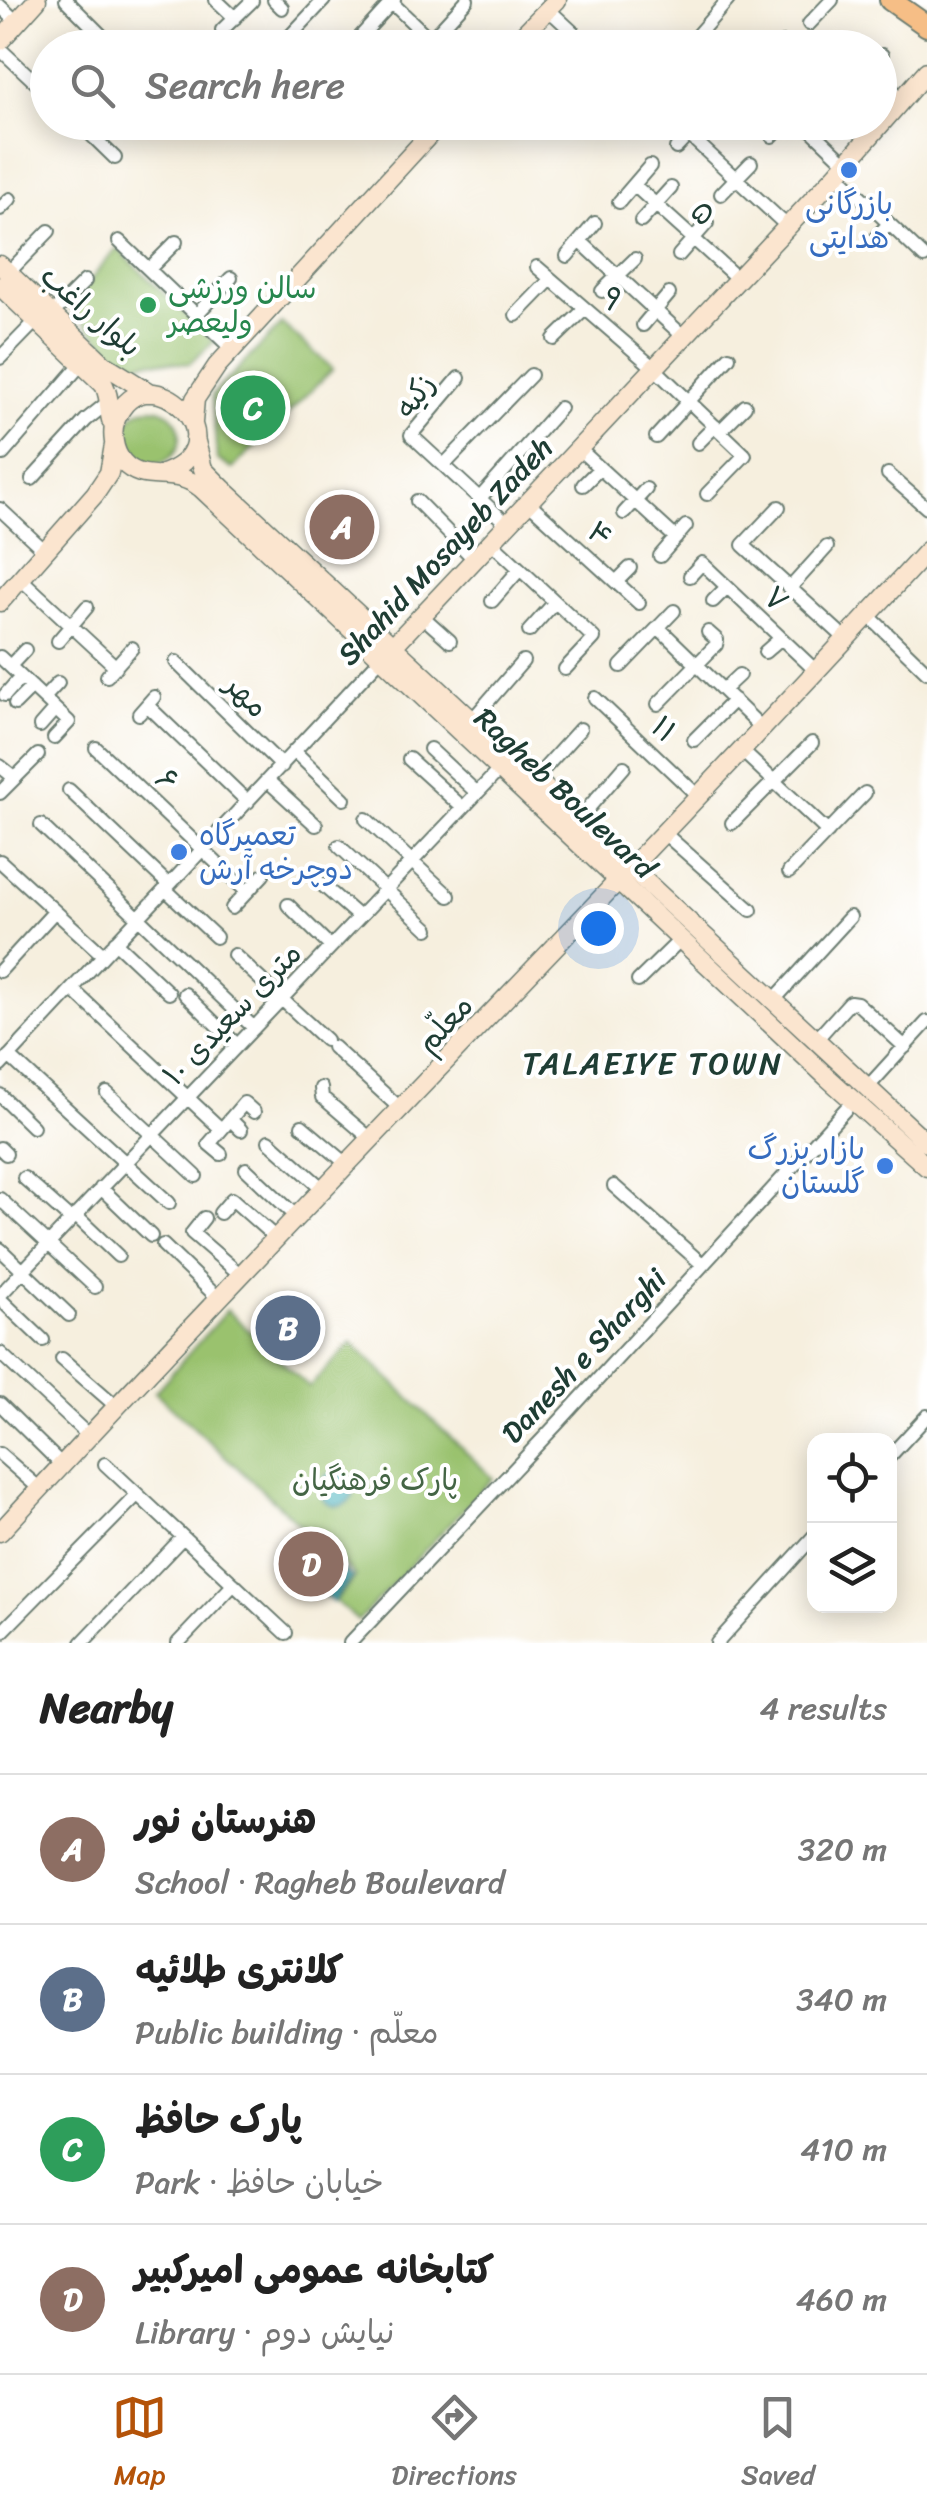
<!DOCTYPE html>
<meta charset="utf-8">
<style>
body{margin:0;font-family:Sriracha,"Playpen Sans Arabic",sans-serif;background:#f6f6f6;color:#222}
.controls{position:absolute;right:30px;bottom:30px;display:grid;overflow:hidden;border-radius:20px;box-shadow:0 5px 25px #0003}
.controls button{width:90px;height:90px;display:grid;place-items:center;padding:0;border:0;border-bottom:2px solid #e0e0e0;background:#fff;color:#222;font:50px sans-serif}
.you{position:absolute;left:598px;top:928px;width:35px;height:35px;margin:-25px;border:8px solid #fff;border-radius:50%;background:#1a73e8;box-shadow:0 0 0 15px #1a73e833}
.badge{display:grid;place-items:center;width:65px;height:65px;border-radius:50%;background:#b45309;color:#fff;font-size:32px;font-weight:700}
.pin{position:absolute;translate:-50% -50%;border:5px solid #fff;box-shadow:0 2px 10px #0006}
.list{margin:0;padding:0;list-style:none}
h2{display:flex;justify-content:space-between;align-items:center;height:130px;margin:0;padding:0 40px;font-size:42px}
h2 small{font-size:32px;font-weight:400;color:#767676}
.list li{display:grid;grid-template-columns:65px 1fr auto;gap:30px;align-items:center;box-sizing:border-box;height:150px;padding:0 40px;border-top:2px solid #e0e0e0}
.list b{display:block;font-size:38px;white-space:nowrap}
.list p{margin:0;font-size:32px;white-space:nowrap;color:#767676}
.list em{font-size:32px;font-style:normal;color:#767676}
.icon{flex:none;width:55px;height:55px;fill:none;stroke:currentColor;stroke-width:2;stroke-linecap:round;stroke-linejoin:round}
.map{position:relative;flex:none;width:927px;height:1643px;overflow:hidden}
.search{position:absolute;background:#fff;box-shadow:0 5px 25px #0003;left:30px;right:30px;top:30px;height:110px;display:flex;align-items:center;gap:25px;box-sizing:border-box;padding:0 35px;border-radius:55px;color:#767676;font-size:38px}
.sheet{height:730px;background:#fff}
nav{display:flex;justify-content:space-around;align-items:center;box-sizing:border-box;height:140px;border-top:2px solid #e0e0e0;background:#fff;font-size:28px;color:#767676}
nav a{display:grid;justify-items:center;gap:5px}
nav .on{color:#b45309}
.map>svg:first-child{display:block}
.green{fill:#9ac26e;stroke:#5c8051;stroke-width:2.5}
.water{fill:#3faeba;stroke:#2f7677;stroke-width:2.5}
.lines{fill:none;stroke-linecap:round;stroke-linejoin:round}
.street-casing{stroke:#6a7b70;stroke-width:16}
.secondary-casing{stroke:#6a7b70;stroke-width:21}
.primary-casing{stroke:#6a7b70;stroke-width:24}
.street{stroke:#fff;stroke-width:12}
.secondary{stroke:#fbe5cf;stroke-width:18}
.primary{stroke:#f6be86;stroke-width:20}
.shop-dot{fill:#3f7fe0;stroke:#fff;stroke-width:4}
.leisure-dot{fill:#2e9e5b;stroke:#fff;stroke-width:4}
.labels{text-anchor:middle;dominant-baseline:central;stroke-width:8;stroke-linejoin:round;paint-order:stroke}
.shop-label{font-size:30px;fill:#366cbe;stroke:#fff}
.street-label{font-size:30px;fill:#1f3d34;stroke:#fff}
.leisure-label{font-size:30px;fill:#27864d;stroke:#fff;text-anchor:start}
.park-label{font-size:30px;fill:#446545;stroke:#fff}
.neighbourhood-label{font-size:32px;letter-spacing:2.5px;fill:#1f3d34;stroke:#fff}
</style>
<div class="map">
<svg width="927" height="1643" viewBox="0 0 927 1643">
<rect width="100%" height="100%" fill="#fff"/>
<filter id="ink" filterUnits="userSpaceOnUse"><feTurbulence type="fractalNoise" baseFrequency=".01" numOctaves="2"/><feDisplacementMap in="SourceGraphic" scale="20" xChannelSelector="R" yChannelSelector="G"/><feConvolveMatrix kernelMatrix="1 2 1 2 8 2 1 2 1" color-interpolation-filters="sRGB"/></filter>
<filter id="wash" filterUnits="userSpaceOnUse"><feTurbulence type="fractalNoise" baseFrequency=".0048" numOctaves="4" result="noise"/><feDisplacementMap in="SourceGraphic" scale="40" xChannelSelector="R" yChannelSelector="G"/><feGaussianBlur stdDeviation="2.25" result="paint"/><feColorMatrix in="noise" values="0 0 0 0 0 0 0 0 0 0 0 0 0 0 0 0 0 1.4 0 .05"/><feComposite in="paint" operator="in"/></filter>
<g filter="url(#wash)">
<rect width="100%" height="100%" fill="#f6efde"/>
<path class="green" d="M117,248L214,342L189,364L151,361L125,365L68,307Z
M282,324L333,369L232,469L217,459L212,395Z
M124 436a28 28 0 1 1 56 0a28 28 0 1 1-56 0Z
M227,1310L309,1387L352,1343L493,1478L358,1621L335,1601L356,1576L155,1392Z"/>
<path class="water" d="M320 1489a17 17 0 1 1 34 0a17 17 0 1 1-34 0Z
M337,1565L352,1577L333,1602L318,1591Z"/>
</g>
<g filter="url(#ink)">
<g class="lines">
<defs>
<path id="street" d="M66,0L114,48
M216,0L235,18
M274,0L282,8
M389,0L439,48
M0,6L17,22
M548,9L590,48
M809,24L832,0
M222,30L252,1
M279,48L324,0
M350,48L394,0
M423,48L467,0
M622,48L625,44
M686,48L728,0
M779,48L783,43
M0,49L48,94
M880,57L882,55
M880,77L902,100
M78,122L115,158
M803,122L846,163
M689,135L787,226
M772,136L785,122
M676,148L701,122
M837,174L924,257
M634,185L738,279
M721,194L751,163
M619,202L650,166
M0,209L10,199
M641,221L671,188
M877,236L889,224
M119,241L232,349
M580,241L683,336
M679,255L707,223
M567,256L595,223
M537,267L654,368L745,455L707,494
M149,269L176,242
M8,273L49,231
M602,291L635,259
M51,315L85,281
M196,315L231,278
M516,315L551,279
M643,325L669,294
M554,339L585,309
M0,358L38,319
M459,378L411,435L507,524
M720,431L745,406
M656,437L729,357
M698,443L715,426
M578,448L676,538
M3,454L82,363
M444,465L531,375
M888,474L927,508
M32,479L86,420L111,400
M583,485L600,468
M480,498L560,408
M417,501L475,560
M528,502L639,603
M779,507L743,545L846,639
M0,509L45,551
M624,513L646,489
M491,542L594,638L565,669
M660,556L686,526
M690,576L702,563L816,671
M21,579L116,667
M616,582L630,568
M790,588L827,547
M492,601L520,569
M713,601L727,587
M868,615L927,672
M422,616L450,641
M658,627L762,728
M529,631L555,602
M58,641L87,607
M765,652L781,638
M0,657L69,722L54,738
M176,662L282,766
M10,666L25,650
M621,666L674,611
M107,676L132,648
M723,690L739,675
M5,695L21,677
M44,698L58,683
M595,698L698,796
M15,704L32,687
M658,704L716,645L717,640L708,632
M147,705L248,802
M139,714L154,697
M472,720L523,661
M40,726L55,709
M694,740L734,700
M96,748L247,892
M430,749L477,793
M741,750L828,832
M295,752L344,799
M409,759L463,808
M0,766L15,778
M534,780L580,729
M268,781L316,825
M69,790L169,885
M0,793L38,755
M366,819L449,896
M577,821L624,767
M732,823L812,743
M41,825L254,1028
M664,833L751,910
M339,846L428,929
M0,861L103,955
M789,872L865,793
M312,876L359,917
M165,889L216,937
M288,905L331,947
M232,908L263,875
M115,942L169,993
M234,955L326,1040
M0,971L55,911
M638,981L681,939
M72,989L221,1129
M185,994L237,1045
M773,1001L850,917
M815,1041L850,1002L857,1003L905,1047
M333,1047L402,1110
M9,1056L169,1203
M0,1066L385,654
M321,1088L322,1097L372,1140
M866,1089L927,1022
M107,1093L196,1176
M0,1095L33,1127
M230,1119L241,1130
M302,1126L348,1165
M269,1141L324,1190
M0,1148L6,1154
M221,1154L209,1144L244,1103L254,1112
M246,1169L298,1218
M24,1178L71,1220
M614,1186L702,1264
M101,1188L151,1236
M0,1199L95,1287
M220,1213L232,1199L277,1239
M75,1215L118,1256
M204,1218L192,1233L242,1276
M163,1245L219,1299
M0,1249L69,1315
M0,1295L501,768
M0,1299L43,1340
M0,1353L89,1436
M62,1359L116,1406
M0,1404L62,1465
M0,1454L40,1489
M890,1456L927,1416
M105,1464L286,1633
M0,1634L137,1495
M82,1643L183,1537
M178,1643L234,1584
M350,1643L557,1424L853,1101
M717,1643L814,1536"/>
<path id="secondary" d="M0,41L37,0
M510,48L557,0
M0,265L105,365L150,393
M0,286L104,385C112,402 107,409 112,423
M193,422L195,399L217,366L441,122
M195,438L203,469L223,489L927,1143
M160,475C249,445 146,346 116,419C111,432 113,451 123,462C144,486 173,465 201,488L827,1077L927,1167
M0,602L95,494L109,473L114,445
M394,645L837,174L927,71
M0,1532C305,1201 623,883 927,551"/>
<path id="primary" d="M890,0L927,26"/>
</defs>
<use href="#street" class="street-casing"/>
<use href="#secondary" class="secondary-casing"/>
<use href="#primary" class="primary-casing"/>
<use href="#street" class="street"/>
<use href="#secondary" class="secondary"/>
<use href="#primary" class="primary"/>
</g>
</g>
<g class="shop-dot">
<circle cx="849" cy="170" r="10"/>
<circle cx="179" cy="852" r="10"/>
<circle cx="885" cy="1166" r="10"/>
</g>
<circle class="leisure-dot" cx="148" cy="305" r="10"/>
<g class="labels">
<g class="shop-label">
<text x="849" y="204">بازرگانی<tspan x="849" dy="34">هدایتی</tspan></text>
<text x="199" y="835" text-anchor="start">تعمیرگاه<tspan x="199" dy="34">دوچرخه آرش</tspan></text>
<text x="865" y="1149" text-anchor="end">بازار بزرگ<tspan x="865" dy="34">گلستان</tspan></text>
</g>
<g class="street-label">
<text transform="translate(703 213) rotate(42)">۵</text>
<text transform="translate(612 299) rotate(41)">۹</text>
<text transform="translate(91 311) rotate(41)">بلوار راغب</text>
<text transform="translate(415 396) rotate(-55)">زکیه</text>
<text transform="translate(600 534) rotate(42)">۴</text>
<text transform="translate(445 551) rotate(-47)">Shahid Mosayeb Zadeh</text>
<text transform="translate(776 599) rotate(44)">۷</text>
<text transform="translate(247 696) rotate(45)">مهر</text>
<text transform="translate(664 729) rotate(43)">۱۱</text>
<text transform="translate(167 780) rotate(43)">۶</text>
<text transform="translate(565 793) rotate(43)">Ragheb Boulevard</text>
<text transform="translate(232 1014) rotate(-46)">۱۰ متری سعیدی</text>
<text transform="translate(445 1024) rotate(-47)">معلّم</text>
<text transform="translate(584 1356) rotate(-47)">Danesh e Sharghi</text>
</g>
<g class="leisure-label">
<text x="168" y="288">سالن ورزشی<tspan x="168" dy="34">ولیعصر</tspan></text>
</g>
<g class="park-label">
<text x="375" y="1480">پارک فرهنگیان</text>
</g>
<g class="neighbourhood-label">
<text x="653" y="1063">TALAEIYE TOWN</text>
</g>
</g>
</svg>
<div class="controls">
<button><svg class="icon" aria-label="locate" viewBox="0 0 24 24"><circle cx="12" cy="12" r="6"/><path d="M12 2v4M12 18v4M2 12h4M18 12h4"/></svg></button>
<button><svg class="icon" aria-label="layers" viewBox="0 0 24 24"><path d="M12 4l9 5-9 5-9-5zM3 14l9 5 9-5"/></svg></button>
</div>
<div class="you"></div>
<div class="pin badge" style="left:342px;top:527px;background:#8d6e63">A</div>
<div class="pin badge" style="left:288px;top:1328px;background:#5c6f8a">B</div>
<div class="pin badge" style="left:253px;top:408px;background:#2e9e5b">C</div>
<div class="pin badge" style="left:311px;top:1564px;background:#8d6e63">D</div>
<div class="search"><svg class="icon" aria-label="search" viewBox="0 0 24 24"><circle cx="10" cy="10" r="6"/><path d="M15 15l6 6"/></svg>Search here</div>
</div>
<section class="sheet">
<h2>Nearby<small>4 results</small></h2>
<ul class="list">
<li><span class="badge" style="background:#8d6e63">A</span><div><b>هنرستان نور</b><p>School · Ragheb Boulevard</p></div><em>320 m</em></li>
<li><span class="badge" style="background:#5c6f8a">B</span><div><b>کلانتری طلائیه</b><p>Public building · معلّم</p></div><em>340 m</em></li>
<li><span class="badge" style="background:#2e9e5b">C</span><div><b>پارک حافظ</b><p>Park · خیابان حافظ</p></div><em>410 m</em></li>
<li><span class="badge" style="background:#8d6e63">D</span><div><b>کتابخانه عمومی امیرکبیر</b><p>Library · نیایش دوم</p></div><em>460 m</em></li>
</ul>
</section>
<nav>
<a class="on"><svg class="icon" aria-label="map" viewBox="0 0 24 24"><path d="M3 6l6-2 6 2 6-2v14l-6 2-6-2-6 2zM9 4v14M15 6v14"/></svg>Map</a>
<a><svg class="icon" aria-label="directions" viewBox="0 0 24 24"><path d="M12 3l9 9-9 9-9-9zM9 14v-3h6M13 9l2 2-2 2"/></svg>Directions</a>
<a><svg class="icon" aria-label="saved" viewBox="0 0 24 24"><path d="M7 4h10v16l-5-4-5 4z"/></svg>Saved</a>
</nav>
